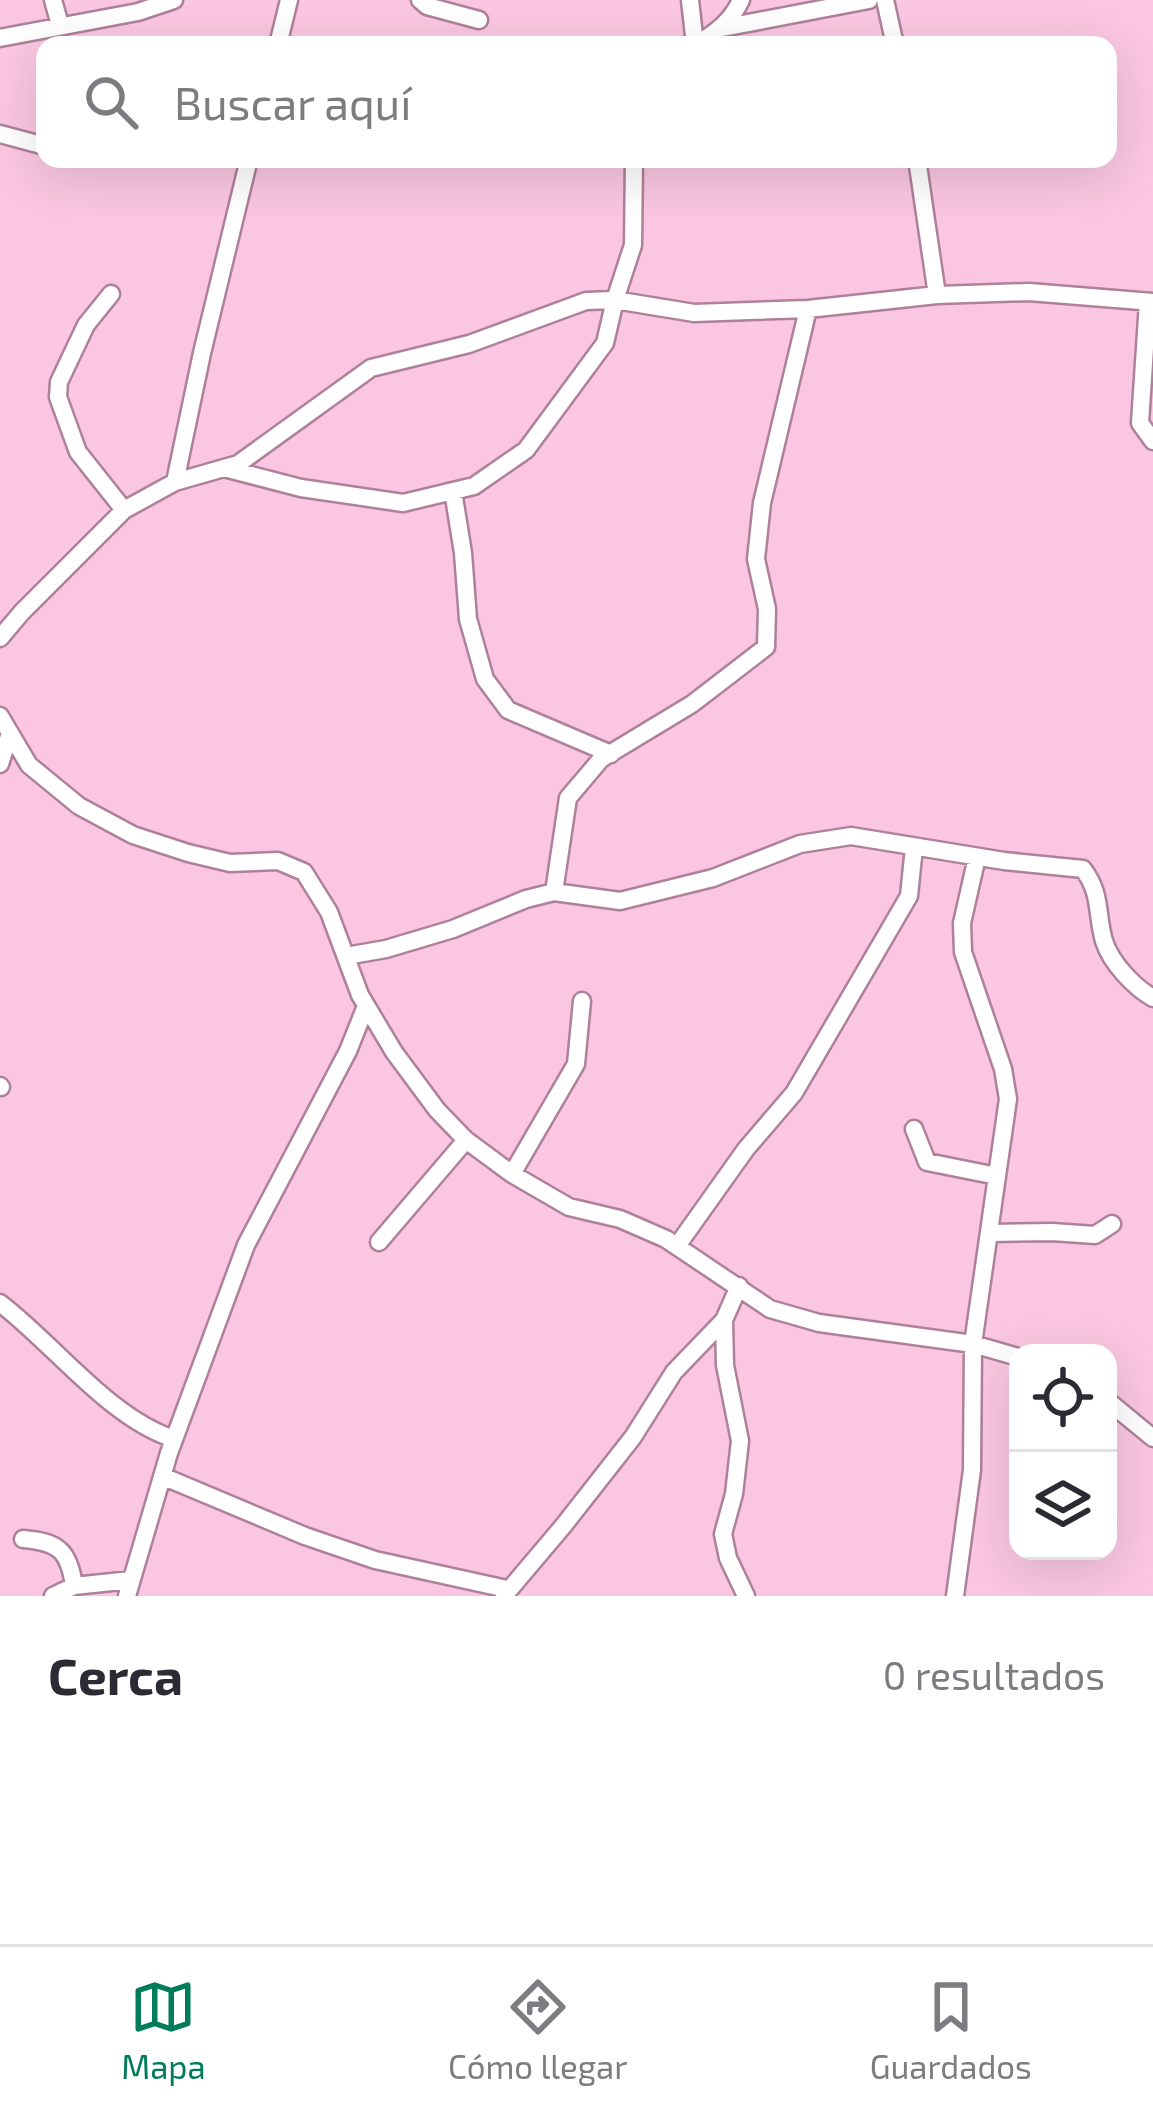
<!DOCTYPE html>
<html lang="es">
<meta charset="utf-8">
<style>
body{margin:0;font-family:"Exo 2",sans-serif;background:#f7f7f7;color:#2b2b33}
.controls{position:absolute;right:36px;bottom:36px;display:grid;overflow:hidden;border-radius:24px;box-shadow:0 12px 48px #0002}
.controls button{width:108px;height:108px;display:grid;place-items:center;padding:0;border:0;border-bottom:3px solid #e1e1e2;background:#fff;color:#2b2b33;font:60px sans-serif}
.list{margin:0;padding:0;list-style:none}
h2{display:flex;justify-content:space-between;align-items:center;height:156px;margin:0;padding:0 48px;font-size:51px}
h2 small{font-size:39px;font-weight:400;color:#7c7c81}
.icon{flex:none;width:66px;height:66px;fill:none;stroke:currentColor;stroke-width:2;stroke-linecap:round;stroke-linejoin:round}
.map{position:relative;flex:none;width:1153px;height:1596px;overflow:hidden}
.search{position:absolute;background:#fff;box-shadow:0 12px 48px #0002;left:36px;right:36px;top:36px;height:132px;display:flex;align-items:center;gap:30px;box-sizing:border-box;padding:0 42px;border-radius:24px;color:#7c7c81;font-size:45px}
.sheet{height:348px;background:#fff}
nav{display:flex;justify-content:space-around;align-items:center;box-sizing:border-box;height:168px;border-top:3px solid #e1e1e2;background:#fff;font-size:33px;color:#7c7c81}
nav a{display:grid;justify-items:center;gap:6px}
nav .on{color:#007c5b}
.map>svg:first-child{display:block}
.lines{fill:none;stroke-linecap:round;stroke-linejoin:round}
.minor-casing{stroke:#af8099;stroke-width:21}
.minor{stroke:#fff;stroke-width:16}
</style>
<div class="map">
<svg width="1153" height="1596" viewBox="0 0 1153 1596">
<rect width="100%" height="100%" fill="#fac6e1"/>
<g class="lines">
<defs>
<path id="minor" d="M53,0L60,25
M420,0L427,6L479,20
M690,0L695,45
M885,0L895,45
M722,28L869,0
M0,38L138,12L174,0
M278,45L289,0
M696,45C716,32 731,22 741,0
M0,134L45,146
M917,159L937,295
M111,294L86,325L59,382L58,397L78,452L124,510
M1148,302L1140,423L1153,441
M224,468L301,488L403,503L474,486L526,450L605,343L615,300L633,245L634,159
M175,482L202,353L249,159
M453,491L463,553L468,619L485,679L508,710L611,754
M0,638L22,612L124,510L175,482L238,464L371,368L469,344L586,301L615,300L694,313L808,309L937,295L1029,292L1153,302
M0,716L29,765L79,806L133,835L188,853L230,863L278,861L304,872L329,912L360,995L394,1052L437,1110L466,1140L512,1174L569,1207L620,1219L666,1239L770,1309L819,1323L973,1344L1018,1357
M0,764L10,733
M554,892L568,798L601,759L692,704L766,647L767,609L756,559L762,503L808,309
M346,956L386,949L453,929L526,899L554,892L620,901L713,878L800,844L851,836L1004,861L1083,869C1102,894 1096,913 1104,941C1111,963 1134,987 1153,998
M0,1086L1,1087
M914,1129L927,1162L997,1176
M512,1174L576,1064L582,1001
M991,1233L1052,1232L1095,1235L1112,1224
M379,1242L466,1140
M677,1246L746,1149L794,1093L909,896L914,847
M0,1303C55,1345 109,1418 174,1439
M724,1320L725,1365L740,1441L734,1494L723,1534L728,1558L746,1596
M1108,1401L1153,1438
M162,1476L305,1536L375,1560L507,1589
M23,1539C58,1542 69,1550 74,1586
M53,1596L74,1586L131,1580
M127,1596L169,1453L246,1245L348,1051L366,1006
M504,1596L564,1525L633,1437L674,1372L724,1320L739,1286
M955,1596L972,1470L973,1344L1008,1099L1003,1069L963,952L962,923L977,857"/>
</defs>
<use href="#minor" class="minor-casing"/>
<use href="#minor" class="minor"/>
</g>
</svg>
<div class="controls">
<button><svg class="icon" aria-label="locate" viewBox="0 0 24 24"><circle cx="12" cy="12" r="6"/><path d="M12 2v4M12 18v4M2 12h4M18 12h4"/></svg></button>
<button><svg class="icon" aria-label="layers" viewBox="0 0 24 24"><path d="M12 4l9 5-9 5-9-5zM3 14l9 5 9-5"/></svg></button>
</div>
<div class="search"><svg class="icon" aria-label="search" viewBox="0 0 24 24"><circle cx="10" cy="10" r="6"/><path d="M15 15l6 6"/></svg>Buscar aquí</div>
</div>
<section class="sheet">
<h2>Cerca<small>0 resultados</small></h2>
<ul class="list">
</ul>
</section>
<nav>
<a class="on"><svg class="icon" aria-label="map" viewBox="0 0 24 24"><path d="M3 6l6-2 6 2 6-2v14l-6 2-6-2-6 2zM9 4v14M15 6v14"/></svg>Mapa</a>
<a><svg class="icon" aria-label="directions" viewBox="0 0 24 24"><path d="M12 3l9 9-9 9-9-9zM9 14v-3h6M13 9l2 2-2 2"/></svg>Cómo llegar</a>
<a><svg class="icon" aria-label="saved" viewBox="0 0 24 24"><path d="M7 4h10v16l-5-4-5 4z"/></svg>Guardados</a>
</nav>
